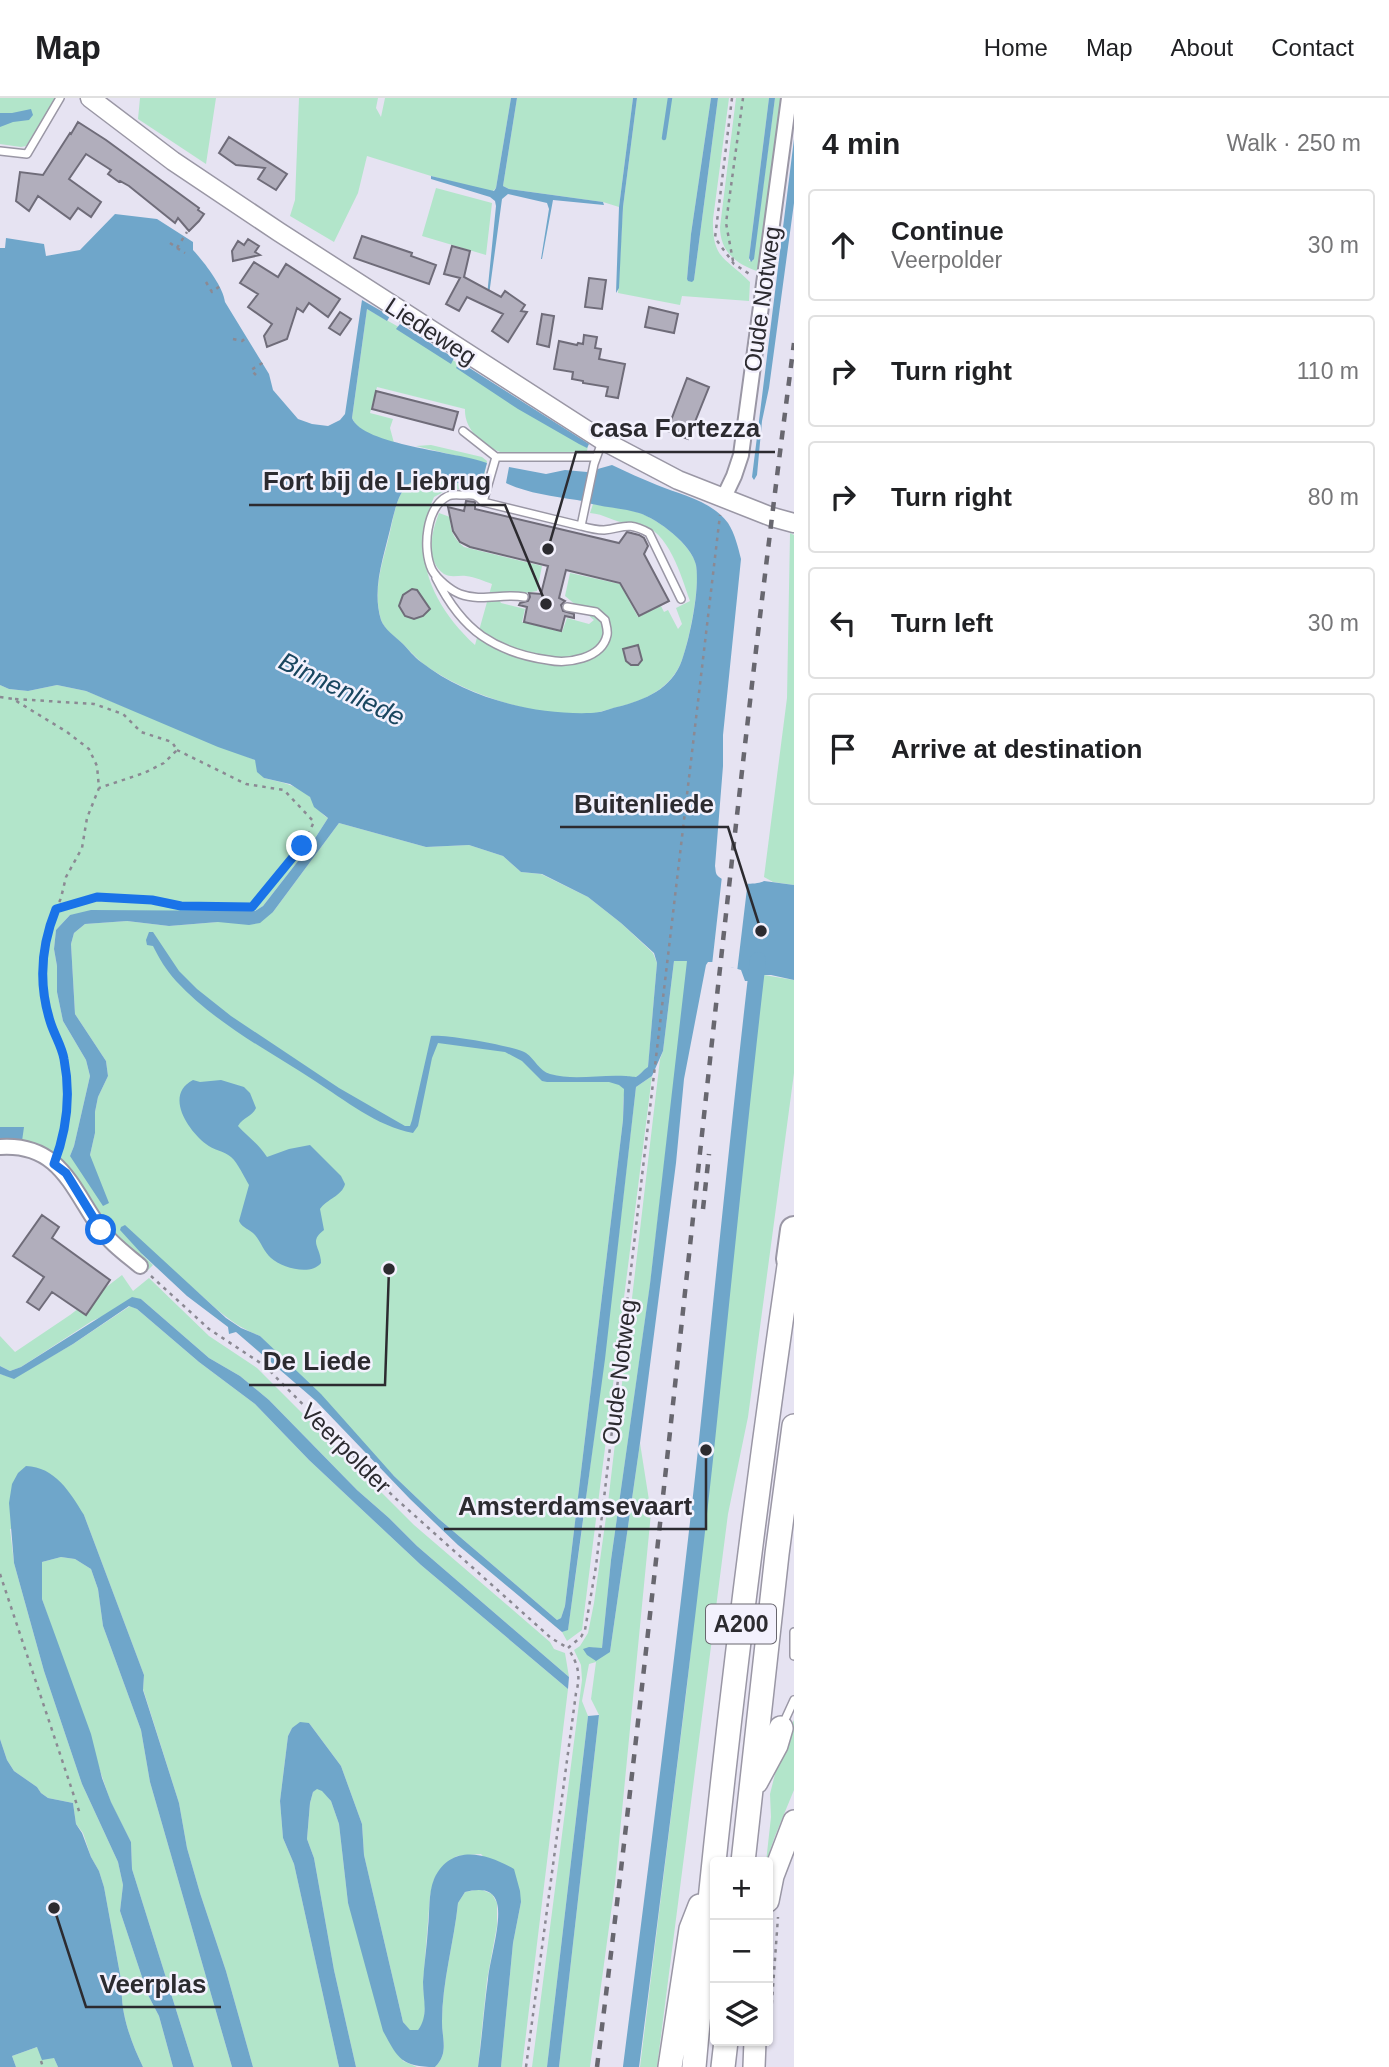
<!DOCTYPE html>
<meta charset="utf-8">
<style>
body{margin:0;font-family:Arial,sans-serif;background:#f2f2f2;color:#202124}
.controls{position:absolute;right:21px;bottom:21px;display:grid;overflow:hidden;border-radius:7px;box-shadow:0 2px 5px #0004}
.controls button{width:63px;height:63px;display:grid;place-items:center;padding:0;border:0;border-bottom:2px solid #e0e0e0;background:#fff;color:#202124;font:35px sans-serif}
.stop{position:absolute;width:21px;height:21px;margin:-16px;border:5px solid #1a73e8;border-radius:50%;background:#fff}
.stop.end{background:#1a73e8;border-color:#fff;box-shadow:0 2px 7px #0008}
.list{margin:0;padding:0;list-style:none}
h2{display:flex;justify-content:space-between;align-items:center;height:91px;margin:0;padding:0 28px;font-size:30px}
h2 small{font-size:23px;font-weight:400;color:#757577}
.list li{display:grid;grid-template-columns:46px 1fr auto;gap:21px;align-items:center;box-sizing:border-box;height:112px;margin:0 14px 14px;padding:0 14px;border:2px solid #e0e0e0;border-radius:7px}
.list b{display:block;font-size:26px;white-space:nowrap}
.list p{margin:0;font-size:23px;white-space:nowrap;color:#757577}
.list em{font-size:23px;font-style:normal;color:#757577}
.icon{flex:none;width:38px;height:38px;fill:none;stroke:currentColor;stroke-width:2;stroke-linecap:round;stroke-linejoin:round}
.map{position:relative;flex:none;width:794px;height:1969px;overflow:hidden}
header{display:flex;align-items:center;gap:42px;box-sizing:border-box;height:98px;padding:0 35px;background:#fff;border-bottom:2px solid #e0e0e0}
header strong{font-size:33px}
nav{display:flex;gap:38px;margin-inline-start:auto;font-size:24px}
main{display:flex}
aside{flex:1;background:#fff}
.map>svg:first-child{display:block}
.green{fill:#b2e5ca}
.water{fill:#6fa6ca}
.pier{fill:#e6e3f2}
.lines{fill:none;stroke-linecap:round;stroke-linejoin:round}
.stream{stroke:#6fa6ca;stroke-width:4.5}
.canal{stroke:#6fa6ca;stroke-width:16}
.building{fill:#b1aebc;stroke:#6f6c79;stroke-width:2}
.service-casing{stroke:#9a97a5;stroke-width:10}
.minor-casing{stroke:#9a97a5;stroke-width:18}
.tertiary-casing{stroke:#9a97a5;stroke-width:21}
.secondary-casing{stroke:#9a97a5;stroke-width:24}
.primary-casing{stroke:#9a97a5;stroke-width:26}
.motorway-casing{stroke:#9a97a5;stroke-width:30}
.path{stroke:#8b8993;stroke-width:2.5;stroke-dasharray:3.5 5;stroke-linecap:butt}
.service{stroke:#fff;stroke-width:7}
.minor{stroke:#fff;stroke-width:14}
.tertiary{stroke:#fff;stroke-width:18}
.secondary{stroke:#fff;stroke-width:21}
.primary{stroke:#fff;stroke-width:23}
.motorway{stroke:#fff;stroke-width:26}
.rail{stroke:#68676f;stroke-width:4.5;stroke-dasharray:9 9;stroke-linecap:butt}
.route{stroke:#1a73e8;stroke-width:9}
.labels{text-anchor:middle;dominant-baseline:central;stroke-width:5;stroke-linejoin:round;paint-order:stroke}
.shield{fill:#f3f1fd;stroke:#68666e;stroke-width:2}
.shield-label{font-size:23px;font-weight:bold;fill:#2c2b30}
.street-label{font-size:24px;fill:#2c2b30;stroke:#f3f1fd}
.water-label{font-size:26px;font-style:italic;fill:#19465f;stroke:#f3f1fd}
.leader{fill:none;stroke:#2c2b30;stroke-width:2.5}
.callout-dot{fill:#2c2b30;stroke:#f3f1fd;stroke-width:2.5}
.callout-label{font-size:26px;text-anchor:middle;font-weight:bold;fill:#2c2b30;stroke:#f3f1fd;stroke-width:5;stroke-linejoin:round;paint-order:stroke}
</style>
<header>
<strong>Map</strong>
<nav><a>Home</a><a>Map</a><a>About</a><a>Contact</a></nav>
</header>
<main>
<div class="map">
<svg width="794" height="1969" viewBox="0 0 794 1969">
<rect width="100%" height="100%" fill="#e6e3f2"/>
<path class="green" d="M0,0H56L26,48L21,49L0,46Z
M140,0H216L206,66L138,21Z
M299,0H378L376,10L381,19L385,0H511L496,90L492,94L431,78L367,58L358,95L334,144L290,118L295,102Z
M517,0H633L619,109L603,104L509,91L503,88Z
M637,0H711L691,136L687,181L694,182L718,0H729L713,121C712,161 725,159 750,184L749,203L682,198L680,207L618,195L623,109Z
M736,0H769L749,160V163H753L775,0H783L760,174C737,167 720,154 720,129Z
M436,90L492,105L486,157L422,138Z
M367,211L434,249L489,287L588,348L587,353C569,354 514,359 500,354C482,347 464,331 465,311L377,289L370,315L393,321L390,330L394,345C379,341 358,334 352,320Z
M431,347L482,359L487,363L482,388L478,390L447,392L434,399C409,457 432,507 475,547L492,486C484,483 475,479 466,478C459,477 451,480 444,476C424,462 432,433 439,415L450,419C450,432 453,440 464,449L542,468L537,493L498,500L501,505L525,511L522,524L562,534L567,520L589,526L594,522L565,498L570,475L620,486L638,519L661,508L664,514L668,512L678,531L682,526L676,510L690,503C681,478 669,432 639,426C636,425 632,426 628,426C615,424 604,416 590,415L593,406C608,409 626,410 640,415C659,422 687,444 695,463C702,482 689,543 682,562C672,589 648,601 622,608C613,610 604,613 596,615C544,623 462,596 421,564C414,558 408,551 402,545C395,539 384,531 381,522C372,491 383,464 390,434C395,412 398,384 423,379L475,388L486,365L416,348Z
M790,435L794,437V787L773,784L764,779L787,600Z
M0,587L9,591L28,593L57,587L86,593L255,662L264,680C280,684 298,687 310,699C317,707 319,715 328,720L312,745L263,808L255,813H136L70,817L56,832L54,851L57,868V894L63,923L86,962L90,978L74,1048L70,1058L90,1057L95,1035V1014L98,999L108,978L106,963L75,916L71,846L74,835L85,826L127,823L169,828L218,824L273,814L339,725L426,749L469,747L503,758L521,774L541,776L588,799L621,825L653,855L657,865L648,970C621,990 624,989 623,1022L565,1508L561,1520L557,1522L439,1421L394,1378L260,1238C227,1225 214,1207 188,1186C174,1174 157,1165 141,1155L153,1167L147,1173L107,1133L74,1081L15,1050L23,1029H0Z
M674,863H687L688,865L650,1187L611,1462L602,1551L589,1549L610,1554L640,1345L651,1415L615,1785L590,1969H559L599,1617L591,1601L596,1564L589,1566L582,1603L588,1618L547,1969H532L582,1582L581,1567L574,1552L580,1548L588,1535L594,1505L608,1405L660,961L663,953Z
M764,877L794,882V975L748,1319L728,1416L657,1969H640L687,1588L762,880Z
M652,978L582,1532L567,1543L562,1534L568,1531C594,1351 615,1170 636,989Z
M122,1177L133,1193L149,1180L209,1238L257,1270L414,1427L550,1544L554,1551L565,1555L569,1579L417,1448L389,1420L357,1392L269,1302L240,1278L209,1260L141,1201L92,1223L21,1269L10,1273L0,1268V1238L15,1254L70,1217Z
M130,1208L137,1211L199,1264L255,1306L309,1362L421,1467L568,1591L522,1969H501L513,1845L521,1804L481,1756L457,1758L445,1766L434,1781L430,1798L423,1886L425,1907L424,1924L418,1932L410,1933L403,1924L364,1757L362,1726L341,1668L309,1625L292,1630L288,1638L280,1703L283,1740L294,1766L339,1969H253L226,1873L200,1795L187,1750L179,1705L143,1591L144,1577L84,1417L10,1431L14,1465L44,1573L82,1686L118,1764L123,1787L120,1813L148,1897L159,1918L173,1969H143C131,1944 120,1915 122,1887L104,1789L99,1773L91,1759L83,1735L76,1726L73,1705L48,1700L41,1695L37,1689L14,1673L7,1662L0,1641V1276L14,1280L73,1246Z
M61,1459L75,1461L91,1471L98,1491L103,1528L141,1632L150,1684L232,1969H194L132,1771L131,1744L111,1705L42,1501V1464Z
M794,1622V1692L775,1738L766,1764L771,1719L770,1696L783,1644Z
M317,1690L322,1692L331,1703L339,1726L348,1805L403,1963L417,1969H356L334,1872L314,1760L307,1741L310,1705L313,1694Z
M480,1791L492,1796L497,1805V1828L487,1882L478,1969H435C449,1955 442,1941 442,1924C442,1884 454,1844 458,1805L465,1794Z
M37,1949L54,1960L58,1969H16L12,1958Z"/>
<path class="water" d="M511,0H517L503,88L509,91L603,104L604,107L553,102L542,161H541L549,111L547,105L508,96L502,101L489,197L487,198L496,108L495,103L490,99L431,81V78L494,93L496,90Z
M633,0H637L623,109L619,190L616,195L619,109Z
M711,0H718L694,182L692,184L688,183L687,181L691,136Z
M769,0H775L754,161L751,164L749,160Z
M31,11L33,17L29,22L13,24L0,29V15H12Z
M794,41V105L769,290L762,323L757,377L754,382L752,379Z
M115,116L157,121L193,144V152C204,164 223,188 225,204L269,276L273,292L298,321L312,326L328,328L340,322L345,316L362,202L390,218L387,223L367,211L352,320C362,347 459,354 487,365L481,387L475,388L423,379C401,384 397,404 392,423C385,456 371,489 381,522C384,531 396,539 402,545C408,551 414,559 421,564C467,600 534,617 591,615C600,615 609,611 617,609C645,602 672,591 682,562C690,539 700,491 696,467C692,447 658,421 639,415C626,411 611,410 597,407C590,406 584,403 577,402C552,398 527,395 506,385L509,369L546,376L565,372L587,374L612,367C627,374 642,381 657,387C681,397 712,403 728,425C735,436 738,449 741,461L723,637V668L715,768C716,773 715,776 719,779C727,786 755,788 764,783L794,787V882L771,877H764L762,883H745L741,872L713,864H708L706,867L684,981L676,1065L640,1345L610,1554L596,1563L587,1557L583,1551L589,1549L602,1550L611,1462L650,1186L687,863H674L663,953L652,978L636,989L605,1261L568,1532L562,1534L458,1447L410,1401L316,1303L236,1234L229,1236L228,1229L187,1198L141,1155L120,1132L121,1129L125,1127L226,1220L241,1230L260,1238L321,1296L394,1378L439,1421L557,1522L561,1520L565,1508L623,1022L624,991L619,987L609,984H547L542,983L522,963L505,954L438,945L432,960L418,1028L413,1035C376,1028 345,1002 315,983C267,952 215,925 176,883C166,872 159,860 153,848L147,847L146,842L149,834H153L179,873L197,891L231,918L339,990L405,1028H410L412,1022L431,938C445,936 514,948 526,955C535,961 539,973 550,976C575,983 601,976 626,978C627,978 635,979 636,979C640,977 643,972 648,969L657,865L654,855L621,825L588,799L542,776L521,774L503,758L469,747L426,749L339,725L273,814L260,825L249,827L218,824L169,828L127,823L85,826L74,835L71,846L75,916L106,963L108,978L98,999L95,1014V1035L90,1057L109,1105L103,1108L70,1058L74,1048L90,978L86,962L63,923L57,894V868L54,851L56,832L70,817L91,812L255,813L263,808L312,745L328,720L314,709L310,699L290,686L264,680L257,674L255,662L218,649L86,593L57,587L28,593L9,591L0,587V150H5L6,140L44,146L46,158L80,152Z
M400,226L454,260L451,266L396,231Z
M460,264L589,346L587,350L579,346L518,311L456,270Z
M193,982L200,984L221,982L244,989L250,995L256,1010C252,1019 243,1019 238,1028C248,1039 259,1046 267,1059L289,1051L310,1047L341,1078L345,1086C342,1098 327,1101 320,1111L324,1132C308,1144 321,1149 321,1165C311,1178 282,1170 271,1160C264,1154 261,1144 255,1137C250,1131 243,1131 239,1123L249,1087C244,1079 238,1065 231,1059C224,1053 213,1052 206,1046C188,1032 164,997 193,982Z
M0,1029H24L22,1043H0Z
M132,1199L141,1201L209,1260L240,1278L269,1302L357,1392L389,1420L417,1448L569,1579L568,1591L421,1467L309,1362L255,1306L199,1264L137,1211L129,1208L73,1246L14,1281L0,1276V1268L10,1273L21,1269Z
M26,1368C55,1369 70,1394 84,1417L144,1577L143,1592L179,1705L187,1750L200,1795L226,1873L253,1969H232L150,1684L141,1632L103,1528L98,1491L91,1471L75,1461L61,1459L42,1464V1501L91,1636L102,1680L111,1704L131,1744L132,1771L194,1969H173L159,1918L148,1897L120,1813L123,1787L118,1764L82,1686L44,1573L14,1465L9,1405L12,1386L18,1375Z
M599,1617L559,1969H547L588,1618Z
M300,1624L309,1625L341,1668L362,1726L364,1757L403,1924L410,1932H418C429,1917 423,1902 423,1884C424,1866 427,1848 428,1830C430,1814 428,1796 434,1781C451,1745 486,1755 514,1771L520,1793L521,1804L513,1845L501,1969H478C482,1940 484,1910 488,1881C490,1861 502,1823 497,1805C493,1789 477,1791 465,1794L458,1805C454,1844 442,1884 442,1924C442,1941 449,1955 435,1969C402,1969 398,1961 383,1933L348,1805L339,1726L331,1703L322,1693L317,1691L313,1694L310,1705L307,1741L314,1760L334,1872L356,1969H339L294,1766L283,1740L280,1703L288,1638L292,1630Z
M0,1641L7,1662L14,1673L37,1689L41,1695L48,1700L73,1705L76,1726L82,1735L91,1759L99,1773L104,1789L122,1887C120,1915 131,1944 143,1969H58L54,1960L42,1962L37,1949L12,1958L16,1969H0Z"/>
<path class="pier" d="M722,778L727,781L748,782L737,874L734,873V870L712,867Z"/>
<g class="lines">
<path class="stream" d="M664,40L670,0"/>
<path class="canal" d="M631,1969C657,1763 684,1558 706,1352C723,1189 739,1025 758,862"/>
</g>
<path class="building" d="M78,24L106,42L199,110L198,112L204,116L199,123L189,133L178,120L175,125L129,88L120,83L119,84L108,76L111,72L86,56L69,81L101,104L91,119L78,110L70,121L38,98L29,113L16,103L20,74L43,77L70,35L71,36Z
M229,39L287,76L276,92L258,81L265,70L236,67L219,55Z
M362,138L412,155L411,158L436,167L429,186L354,160Z
M248,141L259,148L255,154L260,157L233,163L232,153L238,143L244,147Z
M452,148L470,153L464,179L501,199L505,193L525,207L521,213L527,214L508,244L492,233L503,216L467,199L459,213L446,206L460,180L444,176Z
M254,164L278,179L286,166L340,201L328,219L309,205L303,214L297,210L287,241L267,249L264,238L272,226L248,209L258,196L240,185Z
M589,180L606,182L602,211L585,209Z
M649,209L678,216L674,235L645,229Z
M340,214L351,221L340,237L329,230Z
M542,216L554,218L549,249L537,246Z
M584,237L597,239L595,250L601,251L599,261L625,266L618,300L606,298L608,289L583,285V283L572,281L573,274L554,271L559,243L577,247L578,245L583,246Z
M687,280L709,289L688,341L667,333Z
M376,293L458,314L453,332L372,311Z
M466,403L475,404V411L619,445L627,434L639,437L644,440L648,448L644,456L669,503L639,518L620,485L566,472L559,500L565,503L561,507L563,513L574,516V520L565,518L561,533L524,524L527,509L519,507L520,505L528,503L530,499L529,495L541,496L548,468L470,449L460,444L453,433L448,409L464,413Z
M412,491L417,492L430,511L423,518L414,521L405,518L399,508L403,497Z
M638,547L642,562L638,567H631L626,563L623,551Z
M42,1117L59,1129L52,1140L110,1182L86,1217L52,1194L39,1212L27,1204L44,1179L13,1158Z"/>
<g class="lines">
<defs>
<path id="service" d="M0,53L27,56L60,0
M463,333L496,359H596
M602,344L594,366L581,428C588,430 596,432 604,432C624,430 627,423 649,435L681,501
M483,404L496,359
M436,480C447,502 462,524 482,538C501,551 526,559 548,562C567,566 602,561 607,537C608,532 606,527 605,522L596,514L567,509
M524,499C503,495 481,504 460,496C450,492 437,481 432,472C422,451 426,409 448,398C452,396 459,397 464,397C473,396 477,397 483,404L581,428
M794,1534V1558
M783,1626L794,1602"/>
<path id="minor" d="M724,399L734,378L741,357L789,0
M0,1049C60,1045 72,1091 100,1130C110,1145 127,1157 140,1168"/>
<path id="tertiary" d="M90,0L173,63L279,134L602,342L678,382L772,419L794,425"/>
<path id="secondary" d="M768,1803L773,1778L794,1723
M754,1969L755,1943"/>
<path id="primary" d="M756,1684L776,1647L781,1630
M743,1764L777,1456L794,1328
M670,1969L691,1831L700,1808
M694,1969C718,1699 751,1430 790,1161
M723,1969L726,1943"/>
<path id="motorway" d="M790,1161L794,1132"/>
</defs>
<use href="#service" class="service-casing"/>
<use href="#minor" class="minor-casing"/>
<use href="#tertiary" class="tertiary-casing"/>
<use href="#secondary" class="secondary-casing"/>
<use href="#primary" class="primary-casing"/>
<use href="#motorway" class="motorway-casing"/>
<path class="path" d="M732,0L715,140L734,166L751,177
M170,145L177,150L187,134
M177,150L185,155
M733,163L726,125L743,0
M206,184L212,194L220,188
M233,241L242,243L248,238
M256,277L251,272L264,264
M0,599L13,601L67,634L89,651L97,668L99,690L87,720L82,750L66,779L61,800L48,831L42,863L43,890L50,924L64,958L68,989L67,1013L60,1050
M15,601L94,606L123,616L141,634L172,644L177,652L164,665L144,675L99,690
M57,811L98,799L152,802L181,808L252,809L302,748L314,724L284,692L246,686L177,652
M151,1178L209,1231L265,1268L394,1399L551,1540L568,1550
M0,1476L80,1716
M568,1550L581,1539L585,1532L596,1468L720,417
M770,1931L778,1819
M41,1963L43,1969
M526,1969L576,1595C581,1577 578,1566 568,1550"/>
<use href="#service" class="service"/>
<use href="#minor" class="minor"/>
<use href="#tertiary" class="tertiary"/>
<use href="#secondary" class="secondary"/>
<use href="#primary" class="primary"/>
<use href="#motorway" class="motorway"/>
<path class="rail" d="M703,1111L709,1056
M597,1969C669,1395 719,819 794,245"/>
</g>
<g class="lines">
<path class="route" d="M101,1132L66,1075L54,1066C67,1032 71,997 64,961C62,949 55,938 51,926C38,887 41,848 56,811L97,799L152,802L181,808L252,809L302,748"/>
</g>
<g class="labels">
<rect class="shield" x="706" y="1506.5" width="70" height="39" rx="5"/>
<g class="shield-label">
<text x="741" y="1526">A200</text>
</g>
<g class="street-label">
<text transform="translate(762 201) rotate(-82)">Oude Notweg</text>
<text transform="translate(431 233) rotate(33)">Liedeweg</text>
<text transform="translate(619 1274) rotate(-83)">Oude Notweg</text>
<text transform="translate(346 1350) rotate(45)">Veerpolder</text>
</g>
<g class="water-label">
<text transform="translate(342 591) rotate(26)">Binnenliede</text>
</g>
</g>
<path class="leader" d="M548 451L576 354H775M546 506L505 407H249M761 833L728 729H560M389 1171L385 1287H249M706 1352L706 1431H444M54 1810L86 1909H221"/>
<g class="callout-dot">
<circle cx="548" cy="451" r="7"/>
<circle cx="546" cy="506" r="7"/>
<circle cx="761" cy="833" r="7"/>
<circle cx="389" cy="1171" r="7"/>
<circle cx="706" cy="1352" r="7"/>
<circle cx="54" cy="1810" r="7"/>
</g>
<g class="callout-label">
<text x="675" y="339">casa Fortezza</text>
<text x="377" y="392">Fort bij de Liebrug</text>
<text x="644" y="715">Buitenliede</text>
<text x="317" y="1272">De Liede</text>
<text x="575" y="1417">Amsterdamsevaart</text>
<text x="153" y="1895">Veerplas</text>
</g>
</svg>
<div class="controls">
<button>+</button>
<button>−</button>
<button><svg class="icon" aria-label="layers" viewBox="0 0 24 24"><path d="M12 4l9 5-9 5-9-5zM3 14l9 5 9-5"/></svg></button>
</div>
<div class="stop" style="left:101px;top:1132px"></div>
<div class="stop end" style="left:302px;top:748px"></div>
</div>
<aside>
<h2>4 min<small>Walk · 250 m</small></h2>
<ul class="list">
<li><svg class="icon" aria-label="ahead" viewBox="0 0 24 24"><path d="M12 20V5M6 11l6-6 6 6"/></svg><div><b>Continue</b><p>Veerpolder</p></div><em>30 m</em></li>
<li><svg class="icon" aria-label="right" viewBox="0 0 24 24"><path d="M7 20v-9h11M14 6l5 5-5 5"/></svg><div><b>Turn right</b></div><em>110 m</em></li>
<li><svg class="icon" aria-label="right" viewBox="0 0 24 24"><path d="M7 20v-9h11M14 6l5 5-5 5"/></svg><div><b>Turn right</b></div><em>80 m</em></li>
<li><svg class="icon" aria-label="left" viewBox="0 0 24 24"><path d="M17 20v-9H6M10 6l-5 5 5 5"/></svg><div><b>Turn left</b></div><em>30 m</em></li>
<li><svg class="icon" aria-label="arrive" viewBox="0 0 24 24"><path d="M6 21V4h12l-3 4 3 4H6"/></svg><div><b>Arrive at destination</b></div></li>
</ul>
</aside>
</main>
